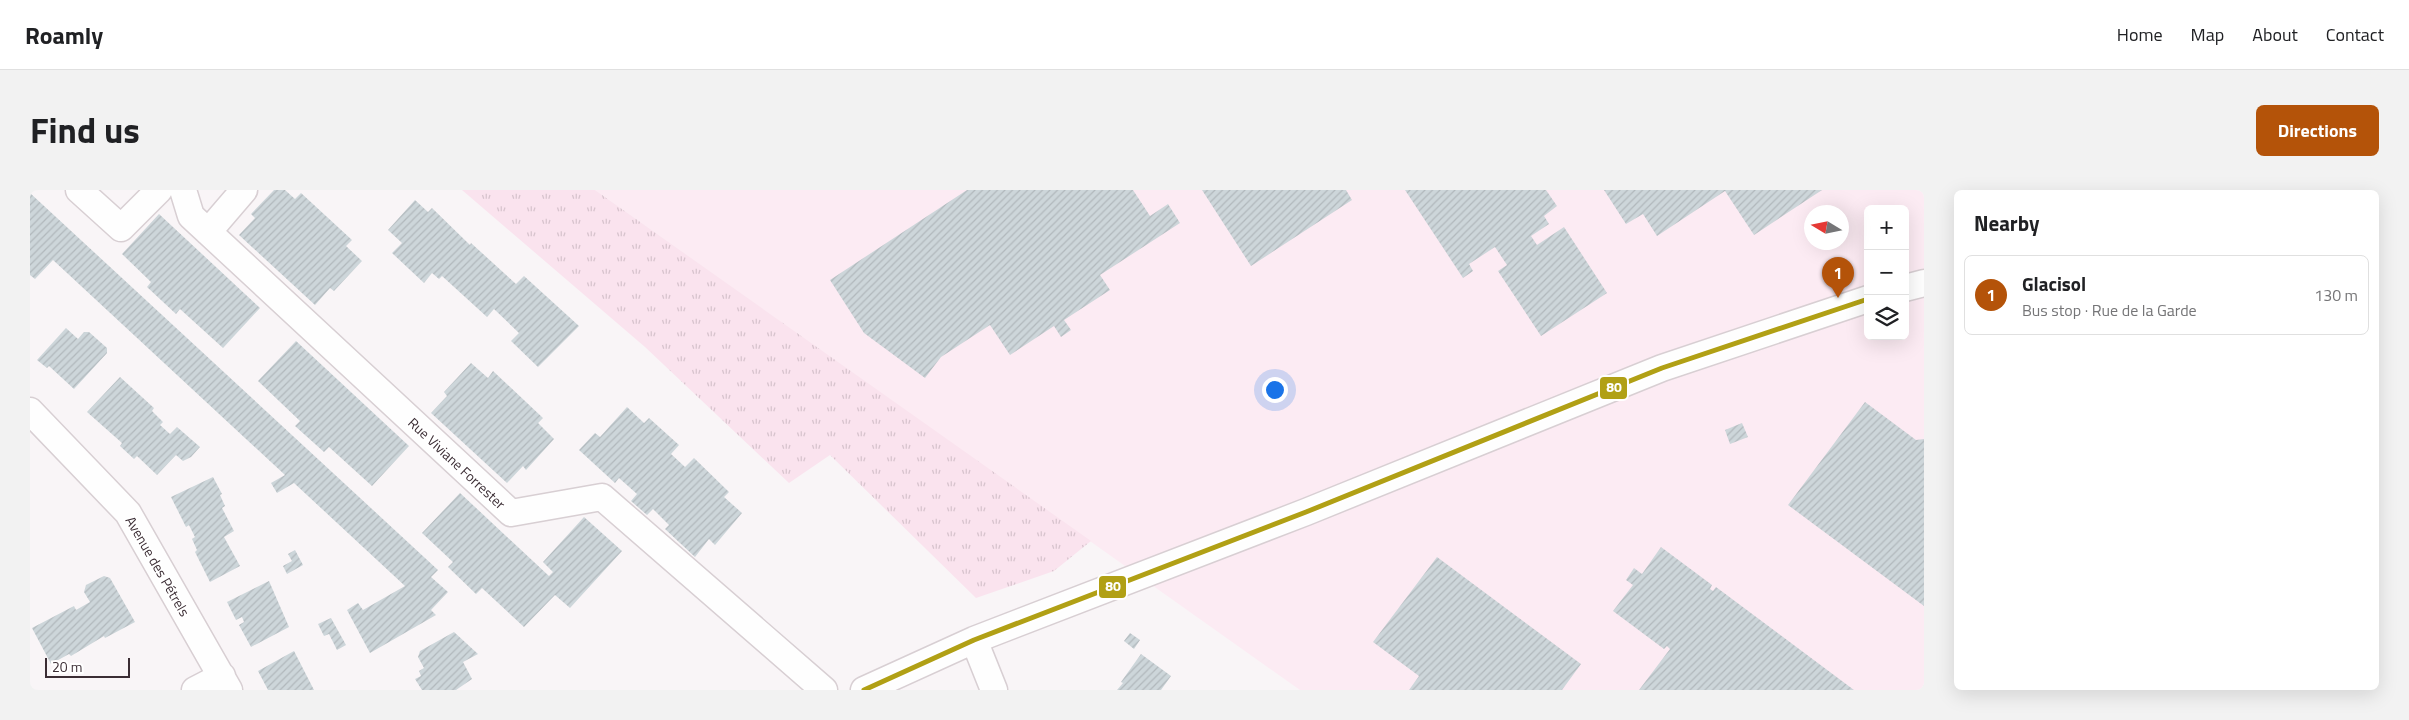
<!DOCTYPE html>
<meta charset="utf-8">
<style>
body{margin:0;font-family:"Titillium Web",sans-serif;background:#f2f2f2;color:#202124}
.controls{position:absolute;right:15px;top:15px;display:grid;overflow:hidden;border-radius:8px;box-shadow:0 5px 20px #0002}
.controls button{width:45px;height:45px;display:grid;place-items:center;padding:0;border:0;border-bottom:1px solid #e0e0e0;background:#fff;color:#202124;font:25px sans-serif}
.compass{position:absolute;left:1774px;top:15px;width:45px;height:45px;border-radius:50%;background:#fff;box-shadow:0 5px 20px #0002;rotate:280deg}
.scale{position:absolute;left:15px;bottom:12px;width:85px;box-sizing:border-box;padding-left:5px;border:2px solid #3b2d34;border-top:0;font-size:14px;line-height:18px;white-space:nowrap;color:#3b2d34;-webkit-text-stroke:4px #fff;paint-order:stroke}
.you{position:absolute;left:1244px;top:199px;width:18px;height:18px;margin:-12px;border:4px solid #fff;border-radius:50%;background:#1a73e8;box-shadow:0 0 0 8px #1a73e833}
.badge{display:grid;place-items:center;width:32px;height:32px;border-radius:50%;background:#b45309;color:#fff;font-size:16px;font-weight:700}
.pin{position:absolute;translate:-50% -41px;filter:drop-shadow(0 1px 2px #0008)}
.pin::after{content:'';position:absolute;top:26px;width:18px;height:15px;background:inherit;clip-path:polygon(0 0,100% 0,50% 100%)}
.list{margin:0;padding:0;list-style:none}
h2{display:flex;justify-content:space-between;align-items:center;height:65px;margin:0;padding:0 20px;font-size:21px}
h2 small{font-size:16px;font-weight:400;color:#757577}
.list li{display:grid;grid-template-columns:32px 1fr auto;gap:15px;align-items:center;box-sizing:border-box;height:80px;margin:0 10px 10px;padding:0 10px;border:1px solid #e0e0e0;border-radius:8px}
.list b{display:block;font-size:19px;white-space:nowrap}
.list p{margin:0;font-size:16px;white-space:nowrap;color:#757577}
.list em{font-size:16px;font-style:normal;color:#757577}
.icon{flex:none;width:28px;height:28px;fill:none;stroke:currentColor;stroke-width:2;stroke-linecap:round;stroke-linejoin:round}
.map{position:relative;flex:none;width:1894px;height:500px;overflow:hidden;border-radius:8px}
header{display:flex;align-items:center;gap:30px;box-sizing:border-box;height:70px;padding:0 25px;background:#fff;border-bottom:1px solid #e0e0e0}
header strong{font-size:24px}
nav{display:flex;gap:28px;margin-inline-start:auto;font-size:18px}
.intro{display:flex;align-items:center;justify-content:space-between;box-sizing:border-box;height:120px;padding:0 30px}
h1{margin:0;font-size:35px}
.button{padding:12px 22px;border-radius:8px;background:#b45309;color:#fff;font-size:18px;font-weight:700}
main{display:flex;gap:30px;padding:0 30px}
aside{flex:1;background:#fff;border-radius:8px;box-shadow:0 5px 20px #0002}
.map>svg:first-child{display:block}
.built{fill:#fcebf3;fill-rule:evenodd}
.grass{fill:url(#grass-tufts)}
.building{fill:url(#building-hatch)}
.lines{fill:none;stroke-linecap:round;stroke-linejoin:round}
.minor-casing{stroke:#d8cfd3;stroke-width:29}
.minor{stroke:#fefefe;stroke-width:26}
.bus-1-casing{stroke:#fff;stroke-width:9}
.bus-1{stroke:#b1a015;stroke-width:5}
.labels{text-anchor:middle;dominant-baseline:central;stroke-width:4;stroke-linejoin:round;paint-order:stroke}
.street-label{font-size:14px;fill:#3b2d34;stroke:#fff}
.line-badge{stroke:#fff;stroke-width:2}
.badge-label{font-size:14px;text-anchor:middle;font-weight:bold;fill:#fff}
</style>
<header>
<strong>Roamly</strong>
<nav><a>Home</a><a>Map</a><a>About</a><a>Contact</a></nav>
</header>
<div class="intro"><h1>Find us</h1><a class="button">Directions</a></div>
<main>
<div class="map">
<svg width="1894" height="500" viewBox="0 0 1894 500">
<defs>
<pattern id="grass-tufts" width="24" height="20" patternUnits="userSpaceOnUse" patternTransform="scale(1.25)"><rect width="24" height="20" fill="#fae3ee"/><path d="M3 7l-1-3M5 7V3M7 7l1-3M15 17l-1-3M17 17v-4M19 17l1-3" fill="none" stroke="#d7c3cd"/></pattern>
<pattern id="building-hatch" width="6" height="6" patternUnits="userSpaceOnUse" patternTransform="scale(1.25)"><rect width="6" height="6" fill="#cdd6da"/><path d="M-1 1l2-2M0 6l6-6M5 7l2-2" fill="none" stroke="#b1b8bc"/></pattern>
</defs>
<rect width="100%" height="100%" fill="#f9f5f7"/>
<path class="built" d="M565,0H1894V500H1270ZM1838,19H1875V146H1838ZM1782,22H1812V52H1782Z"/>
<path class="grass" d="M432,0H565L1061,351L1024,381L946,408L800,265L759,293L615,157Z"/>
<path class="building" d="M244,0H255L265,9L271,3L322,50L316,56L332,71L304,101L300,98L285,115L209,45L225,28L221,24Z
M937,0H1103L1120,26L1138,14L1150,33L1070,85L1080,100L1034,130L1041,140L1031,147L1024,136L980,165L960,135L911,167L895,188L834,143L800,90Z
M1172,0H1316L1322,10L1221,76Z
M1375,0H1516L1527,16L1514,26L1519,34L1501,46L1507,55L1534,37L1577,103L1511,146L1468,81L1477,75L1465,57L1439,74L1443,81L1433,88Z
M1574,0H1792L1724,45L1695,1L1627,46L1613,24L1596,34Z
M0,3L408,380L401,387L418,402L401,420L406,425L340,463L317,420L328,413L333,420L375,396L264,293L247,303L241,293L255,285L23,70L5,89L0,85Z
M385,10L398,22L402,18L440,55L441,53L486,94L494,86L549,136L508,177L481,151L489,143L464,119L457,127L412,86L409,89L402,83L394,93L362,63L372,53L358,40Z
M129,24L230,118L193,158L150,119L146,124L117,97L121,92L92,64Z
M36,138L48,149L54,142H59L77,158V163L44,199L19,176L17,178L7,170Z
M266,151L379,256L342,296L299,257L294,262L265,236L270,231L228,191Z
M441,173L458,188L463,181L513,228L508,233L524,249L496,280L493,276L477,293L401,223L417,206L414,202Z
M90,187L124,218L122,221L133,232L130,235L140,244L147,237L170,257L161,267L153,271L146,265L127,285L107,266L104,269L90,256L92,253L57,222Z
M1835,212L1886,250L1894,249V416L1758,315Z
M597,217L614,233L619,228L649,255L641,264L655,277L664,268L699,302L694,307L712,323L685,355L679,349L665,367L635,339L639,335L623,319L617,325L601,311L607,304L589,288L585,293L549,260L565,243L570,247Z
M1712,233L1718,247L1700,254L1695,240Z
M183,287L192,304L190,305L195,316L192,318L204,341L194,347L210,376L180,392L165,362L167,360L162,349L165,347L159,335L156,337L141,307Z
M430,303L519,386L523,382L513,372L554,327L592,361L540,418L525,405L494,437L452,398L446,404L418,377L423,372L392,343Z
M1631,357L1682,395L1680,399L1683,401L1686,397L1824,500H1609L1640,459L1637,456L1634,459L1583,421L1603,395L1596,390L1604,378L1612,384Z
M265,360L273,375L257,384L253,376L262,371L258,364Z
M1407,367L1551,474L1532,500H1379L1389,486L1343,452Z
M74,386L80,388L105,432L75,448L74,446L41,466L39,464L21,474L2,438L44,416L46,420L60,412L54,402L56,395Z
M239,391L259,437L221,457L209,435L214,432L212,427L206,430L197,412Z
M301,428L316,455L307,460L299,444L294,446L288,434Z
M424,442L448,464L433,472L442,489L426,500H392L385,489L391,486L389,481L394,478L388,467L390,461Z
M1100,443L1110,450L1104,459L1094,451Z
M264,461L284,500H238L228,481Z
M1111,464L1141,486L1131,500H1087L1093,493L1091,492Z"/>
<g class="lines">
<defs>
<path id="minor" d="M49,0L91,38L129,0
M153,0L161,26L481,323L572,307L794,500
M178,42L214,0
M1875,98L1894,93
M0,221L98,323L199,500
M944,450L964,500
M165,500L192,486
M834,500L944,450L1276,322L1632,178L1838,109"/>
</defs>
<use href="#minor" class="minor-casing"/>
<use href="#minor" class="minor"/>
<defs>
<path id="bus-1" d="M834,500L944,450L1276,322L1632,178L1838,109"/>
</defs>
<use href="#bus-1" class="bus-1-casing"/>
<use href="#bus-1" class="bus-1"/>
</g>
<g class="labels">
<g class="street-label">
<text transform="translate(427 273) rotate(43)">Rue Viviane Forrester</text>
<text transform="translate(128 376) rotate(60)">Avenue des Pétrels</text>
</g>
</g>
<g class="line-badge">
<rect x="1569" y="186" width="29" height="24" rx="5" fill="#b1a015"/>
<rect x="1068" y="385" width="29" height="24" rx="5" fill="#b1a015"/>
</g>
<g class="badge-label">
<text x="1584" y="202">80</text>
<text x="1083" y="401">80</text>
</g>
</svg>
<div class="controls">
<button>+</button>
<button>−</button>
<button><svg class="icon" aria-label="layers" viewBox="0 0 24 24"><path d="M12 4l9 5-9 5-9-5zM3 14l9 5 9-5"/></svg></button>
</div>
<svg class="compass" viewBox="-18 -18 36 36"><path d="M0-13l5 13h-10z" fill="#e53935"/><path d="M0 13l5-13h-10z" fill="#757577"/></svg>
<div class="scale">20 m</div>
<div class="you"></div>
<div class="pin badge" style="left:1808px;top:108px">1</div>
</div>
<aside>
<h2>Nearby<small></small></h2>
<ul class="list">
<li><span class="badge">1</span><div><b>Glacisol</b><p>Bus stop · Rue de la Garde</p></div><em>130 m</em></li>
</ul>
</aside>
</main>
